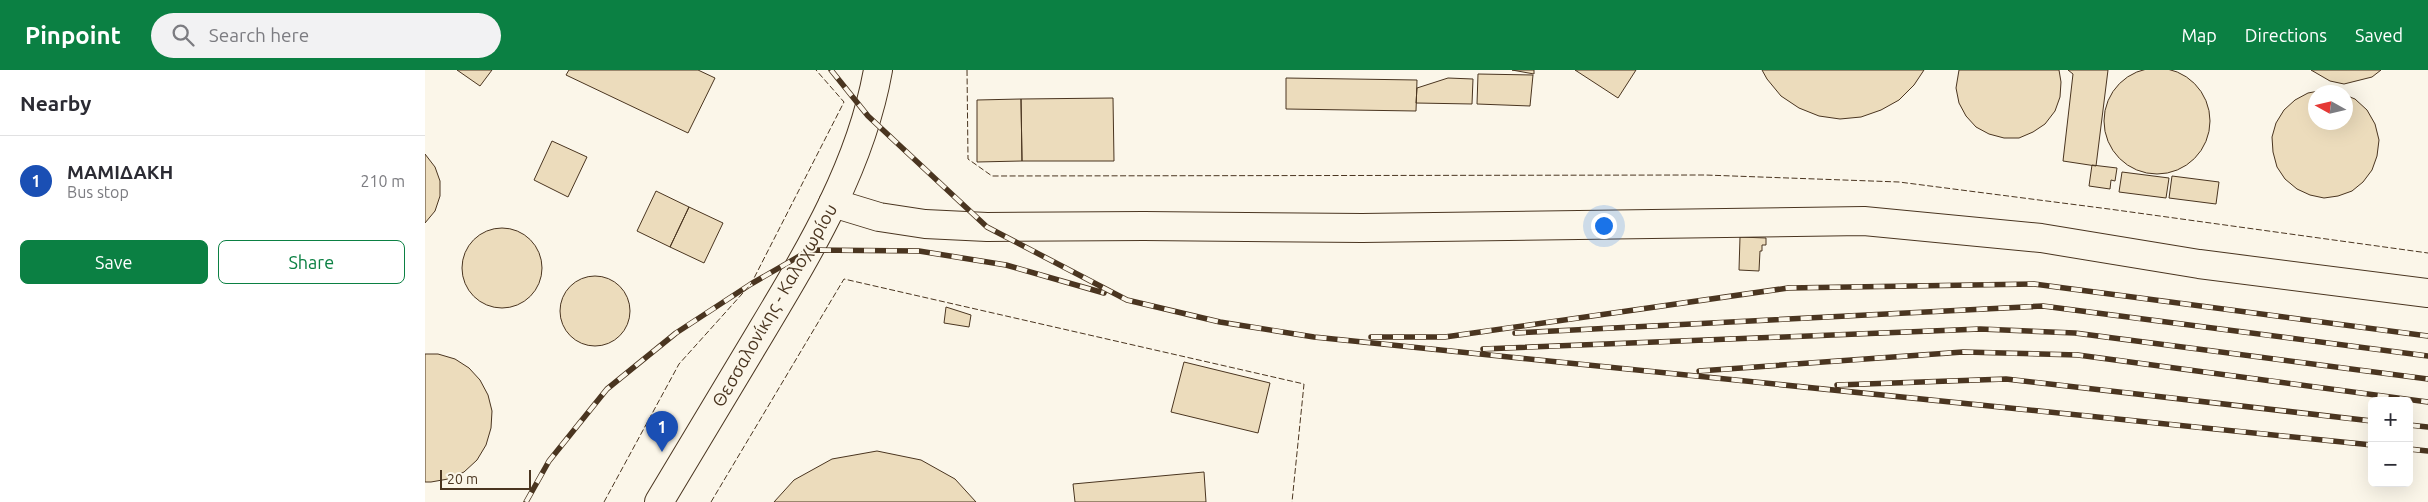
<!DOCTYPE html>
<meta charset="utf-8">
<style>
body{margin:0;font-family:Ubuntu,sans-serif;background:#f2f2f3;color:#2b2b33}
.controls{position:absolute;right:15px;bottom:15px;display:grid;overflow:hidden;border-radius:8px;box-shadow:0 5px 20px #0002}
.controls button{width:45px;height:45px;display:grid;place-items:center;padding:0;border:0;border-bottom:1px solid #e1e1e2;background:#fff;color:#2b2b33;font:25px sans-serif}
.compass{position:absolute;left:1883px;top:15px;width:45px;height:45px;border-radius:50%;background:#fff;box-shadow:0 5px 20px #0002;rotate:278deg}
.scale{position:absolute;left:15px;bottom:12px;width:91px;box-sizing:border-box;padding-left:5px;border:2px solid #4a3520;border-top:0;font-size:14px;line-height:18px;white-space:nowrap;color:#4a3520;-webkit-text-stroke:4px #fbf6e9;paint-order:stroke}
.you{position:absolute;left:1178px;top:155px;width:18px;height:18px;margin:-12px;border:4px solid #fff;border-radius:50%;background:#1a73e8;box-shadow:0 0 0 8px #1a73e833}
.badge{display:grid;place-items:center;width:32px;height:32px;border-radius:50%;background:#0b8043;color:#fff;font-size:16px;font-weight:700}
.pin{position:absolute;translate:-50% -41px;filter:drop-shadow(0 1px 2px #0008)}
.pin::after{content:'';position:absolute;top:26px;width:18px;height:15px;background:inherit;clip-path:polygon(0 0,100% 0,50% 100%)}
.list{margin:0;padding:0;list-style:none}
h2{display:flex;justify-content:space-between;align-items:center;height:65px;margin:0;padding:0 20px;font-size:21px}
h2 small{font-size:16px;font-weight:400;color:#7c7c81}
.list li{display:grid;grid-template-columns:32px 1fr auto;gap:15px;align-items:center;box-sizing:border-box;height:90px;padding:0 20px;border-top:1px solid #e1e1e2}
.list b{display:block;font-size:19px;white-space:nowrap}
.list p{margin:0;font-size:16px;white-space:nowrap;color:#7c7c81}
.list em{font-size:16px;font-style:normal;color:#7c7c81}
.actions{display:flex;gap:10px;padding:15px 20px}
.actions a{flex:1;padding:11px 0;border:1px solid #0b8043;border-radius:8px;text-align:center;font-size:18px;color:#0b8043}
.actions .main{background:#0b8043;color:#fff}
.icon{flex:none;width:28px;height:28px;fill:none;stroke:currentColor;stroke-width:2;stroke-linecap:round;stroke-linejoin:round}
.map{position:relative;flex:none;width:2003px;height:432px;overflow:hidden}
header{display:flex;align-items:center;gap:30px;box-sizing:border-box;height:70px;padding:0 25px;background:#0b8043;color:#fff}
header strong{font-size:24px}
nav{display:flex;gap:28px;margin-inline-start:auto;font-size:18px}
.search{width:350px;height:45px;background:#f2f2f3;display:flex;align-items:center;gap:12px;box-sizing:border-box;padding:0 18px;border-radius:28px;color:#7c7c81;font-size:19px}
main{display:flex}
aside{flex:1;background:#fff}
.map>svg:first-child{display:block}
.building{fill:#ecdcbc;stroke:#4a3520}
.lines{fill:none;stroke-linecap:round;stroke-linejoin:round}
.minor-casing{stroke:#4a3520;stroke-width:30}
.secondary-casing{stroke:#4a3520;stroke-width:30}
.minor{stroke:#fbf6e9;stroke-width:28}
.secondary{stroke:#fbf6e9;stroke-width:28}
.rail-casing{stroke:#4a3520;stroke-width:5.5}
.rail{stroke:#fbf6e9;stroke-width:4;stroke-dasharray:11;stroke-linecap:butt}
.fence{stroke:#4a3520;stroke-width:1;stroke-dasharray:6 2.5;stroke-linecap:butt}
.labels{text-anchor:middle;dominant-baseline:central;stroke-width:4;stroke-linejoin:round;paint-order:stroke}
.street-label{font-size:18px;fill:#4a3520;stroke:#fbf6e9}
</style>
<header>
<strong>Pinpoint</strong>
<div class="search"><svg class="icon" aria-label="search" viewBox="0 0 24 24"><circle cx="10" cy="10" r="6"/><path d="M15 15l6 6"/></svg>Search here</div>
<nav><a>Map</a><a>Directions</a><a>Saved</a></nav>
</header>
<main>
<aside>
<h2>Nearby<small></small></h2>
<ul class="list">
<li><span class="badge" style="background:#1a4fb4">1</span><div><b>ΜΑΜΙΔΑΚΗ</b><p>Bus stop</p></div><em>210 m</em></li>
</ul>
<div class="actions"><a class="main">Save</a><a>Share</a></div>
</aside>
<div class="map">
<svg width="2003" height="432" viewBox="0 0 2003 432">
<rect width="100%" height="100%" fill="#fbf6e9"/>
<path class="building" d="M1679 51a53 53 0 1 1 106 0a53 53 0 1 1-106 0Z
M32,0H67L55,16Z
M144,0H273L290,8L263,63L141,5Z
M1087,0H1109V4Z
M1150,0H1211L1193,28Z
M1337,0H1499L1489,15L1474,30L1456,40L1436,47L1415,49L1394,46L1374,38L1356,26L1342,9Z
M1534,0H1634L1636,12L1635,27L1630,41L1620,54L1608,62L1594,68H1579L1564,64L1551,57L1541,46L1534,33L1531,18Z
M1643,0H1683L1671,96L1638,91L1648,4Z
M1886,0H1956L1947,7L1919,14L1905,11Z
M1053,4L1108,5L1105,36L1052,34Z
M861,8L992,10L991,41L861,39Z
M1023,8L1048,9L1047,34L991,33L992,18Z
M1899,20L1916,22H1890V52H1920V25L1930,29L1942,40L1950,54L1954,70L1952,86L1947,100L1938,112L1927,121L1913,126L1899,128L1885,125L1872,119L1860,109L1852,97L1848,82L1847,67L1851,53L1859,40L1870,30L1883,23Z
M688,28L689,91H597L596,29Z
M596,29L597,91L552,92V30Z
M127,71L162,87L143,127L109,110Z
M0,84L10,97L15,111V126L10,141L0,153Z
M1667,95L1692,98L1690,111L1686,110L1685,119L1664,116Z
M1697,102L1744,108L1741,128L1694,122Z
M1747,106L1794,112L1791,134L1744,128Z
M231,121L264,137L245,177L212,161Z
M264,137L298,153L279,193L245,177Z
M37 198a40 40 0 1 1 80 0a40 40 0 1 1-80 0Z
M1315,167L1341,168V175H1337V181H1335L1334,201L1314,200Z
M135 241a35 35 0 1 1 70 0a35 35 0 1 1-70 0Z
M521,237L546,245L544,257L519,253Z
M0,284H13L30,289L44,298L55,310L63,325L67,341L66,358L61,375L52,390L39,402L23,409L6,412H0Z
M759,292L845,313L833,363L746,342Z
M452,381L496,390L530,409L551,432H349L369,410L407,389Z
M779,402L781,432H650L648,414Z"/>
<g class="lines">
<defs>
<path id="minor" d="M408,133L454,147L500,154L562,157L719,156L937,158L1439,151L1616,168L1774,194L2003,223"/>
<path id="secondary" d="M234,432C268,375 302,319 336,262C385,180 436,96 453,0"/>
</defs>
<use href="#minor" class="minor-casing"/>
<use href="#secondary" class="secondary-casing"/>
<use href="#minor" class="minor"/>
<use href="#secondary" class="secondary"/>
<defs>
<path id="rail" d="M406,0L443,46L562,157L702,230L795,252L889,267L1947,375
M1090,263L1618,236L2003,286
M946,267H1020L1363,218L1609,214L2003,266
M1058,279L1555,259L1650,263L2003,309
M1274,301L1538,282L1653,285L2003,332
M1412,315L1581,309L1947,351
M1984,355L2003,357
M1984,379L2003,381
M101,432L124,391L182,319L251,263L326,214L385,180L494,181L581,195L679,223"/>
</defs>
<use href="#rail" class="rail-casing"/>
<use href="#rail" class="rail"/>
<path class="fence" d="M542,0L543,89L567,106L1280,105L1474,112L1684,139L2003,183
M179,432L254,294L326,214L419,32L391,0
M286,432L419,209L879,314L867,432"/>
</g>
<g class="labels">
<g class="street-label">
<text transform="translate(349 235) rotate(-60)">Θεσσαλονίκης - Καλοχωρίου</text>
</g>
</g>
</svg>
<div class="controls">
<button>+</button>
<button>−</button>
</div>
<svg class="compass" viewBox="-18 -18 36 36"><path d="M0-13l5 13h-10z" fill="#e53935"/><path d="M0 13l5-13h-10z" fill="#7c7c81"/></svg>
<div class="scale">20 m</div>
<div class="you"></div>
<div class="pin badge" style="left:237px;top:382px;background:#1a4fb4">1</div>
</div>
</main>
